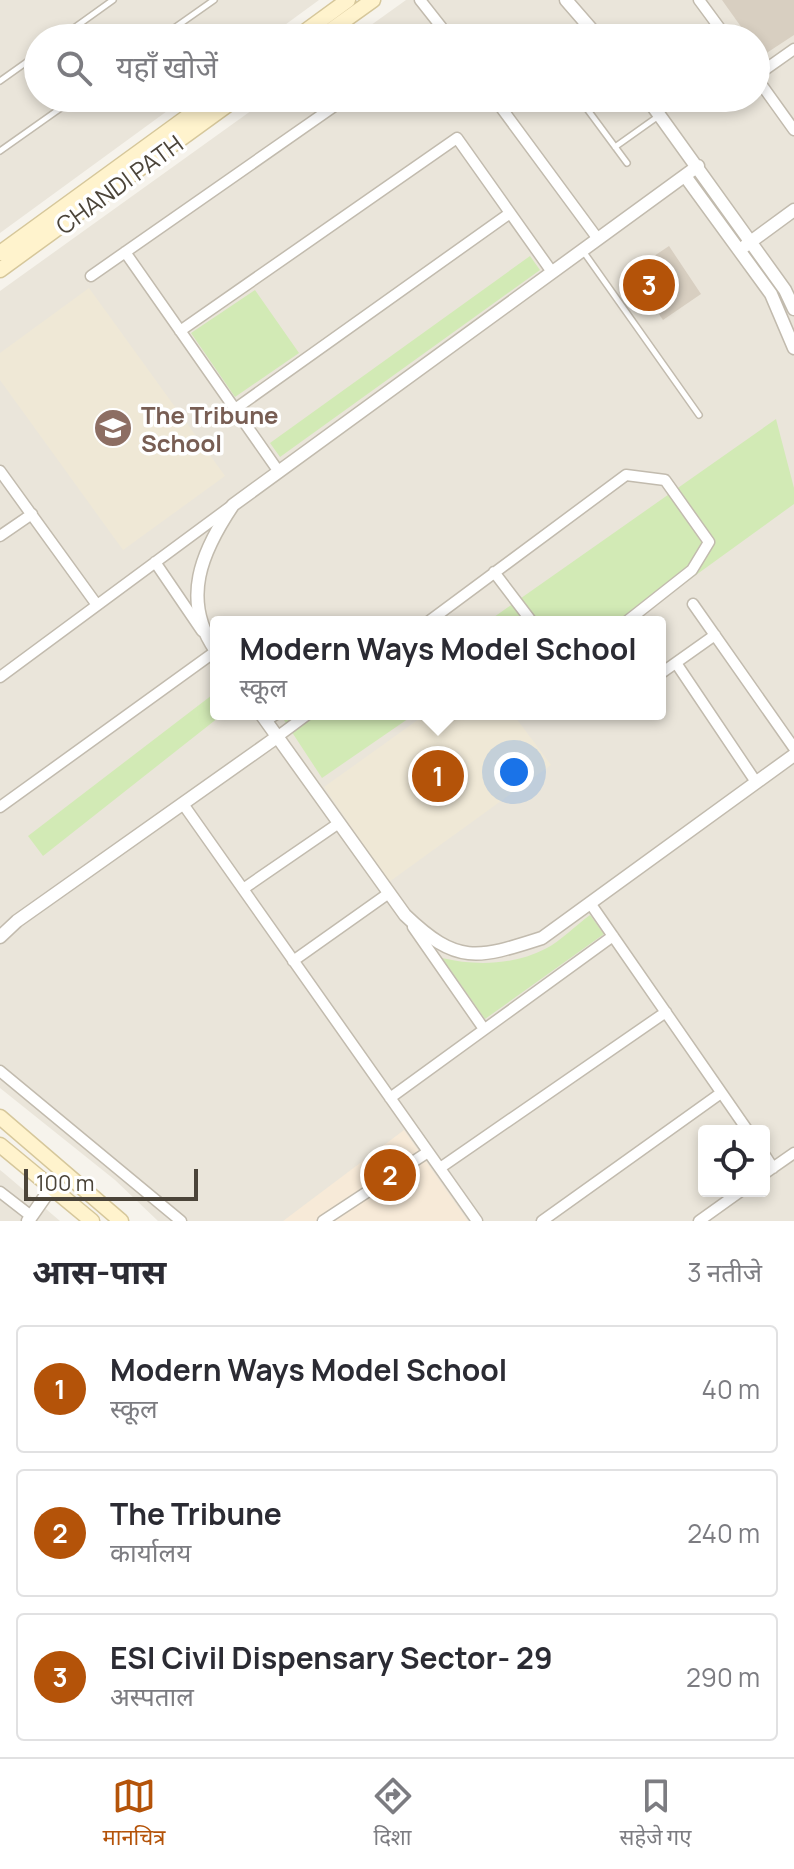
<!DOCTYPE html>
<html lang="hi">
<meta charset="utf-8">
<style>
body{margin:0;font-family:Manrope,"Noto Sans Devanagari",sans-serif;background:#f7f7f7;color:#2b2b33}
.controls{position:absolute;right:24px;bottom:24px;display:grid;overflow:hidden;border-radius:8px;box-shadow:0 4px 12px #0003}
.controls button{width:72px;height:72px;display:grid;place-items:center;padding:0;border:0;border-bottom:2px solid #e1e1e2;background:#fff;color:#2b2b33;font:40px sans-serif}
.scale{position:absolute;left:24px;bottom:20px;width:174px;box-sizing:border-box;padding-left:8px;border:4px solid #4b4439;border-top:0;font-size:22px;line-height:28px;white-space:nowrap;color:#4b4439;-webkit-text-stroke:6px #fff;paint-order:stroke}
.you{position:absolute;left:514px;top:772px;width:28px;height:28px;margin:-20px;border:6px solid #fff;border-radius:50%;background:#1a73e8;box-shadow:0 0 0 12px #1a73e833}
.badge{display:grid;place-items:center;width:52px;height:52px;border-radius:50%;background:#b45309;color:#fff;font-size:26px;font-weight:700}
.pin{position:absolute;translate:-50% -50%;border:4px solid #fff;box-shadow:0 2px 8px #0006}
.popup{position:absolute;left:210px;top:616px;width:456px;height:104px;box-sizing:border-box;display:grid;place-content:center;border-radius:8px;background:#fff;filter:drop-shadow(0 2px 6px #0005);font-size:26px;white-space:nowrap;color:#7c7c81}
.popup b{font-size:30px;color:#2b2b33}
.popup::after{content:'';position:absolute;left:50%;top:100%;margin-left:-16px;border:16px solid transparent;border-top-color:#fff}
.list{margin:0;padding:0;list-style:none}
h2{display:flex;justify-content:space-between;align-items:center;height:104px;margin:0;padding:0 32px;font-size:34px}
h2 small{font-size:26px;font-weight:400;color:#7c7c81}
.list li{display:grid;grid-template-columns:52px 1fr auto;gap:24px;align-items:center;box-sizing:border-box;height:128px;margin:0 16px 16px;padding:0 16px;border:2px solid #e1e1e2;border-radius:8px}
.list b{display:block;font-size:30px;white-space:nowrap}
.list p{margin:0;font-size:26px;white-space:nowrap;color:#7c7c81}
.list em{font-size:26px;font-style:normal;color:#7c7c81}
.icon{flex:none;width:44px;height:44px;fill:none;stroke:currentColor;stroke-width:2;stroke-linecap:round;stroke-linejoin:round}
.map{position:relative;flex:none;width:794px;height:1221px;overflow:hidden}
.search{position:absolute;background:#fff;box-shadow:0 4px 12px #0003;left:24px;right:24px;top:24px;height:88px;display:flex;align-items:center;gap:20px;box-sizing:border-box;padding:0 28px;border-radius:44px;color:#7c7c81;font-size:30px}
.sheet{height:536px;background:#fff}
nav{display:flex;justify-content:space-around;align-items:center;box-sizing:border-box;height:112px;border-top:2px solid #e1e1e2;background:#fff;font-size:22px;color:#7c7c81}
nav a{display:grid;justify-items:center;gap:4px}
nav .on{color:#b45309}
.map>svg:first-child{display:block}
.residential{fill:#eae5da;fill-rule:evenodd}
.commercial{fill:#f7ead8}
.education{fill:#efe8d6}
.green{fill:#d2eab5}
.building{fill:#d8cfc1}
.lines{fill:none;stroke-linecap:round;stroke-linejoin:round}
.service-casing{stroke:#c2bbae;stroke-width:8}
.minor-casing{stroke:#c2bbae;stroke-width:13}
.tertiary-casing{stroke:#c2bbae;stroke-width:15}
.secondary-casing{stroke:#d6c79b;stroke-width:17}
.service{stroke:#fff;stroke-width:5}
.minor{stroke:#fff;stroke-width:10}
.tertiary{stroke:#fff;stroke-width:12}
.secondary{stroke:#fff3cd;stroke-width:14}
.labels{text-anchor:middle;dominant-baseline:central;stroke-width:7;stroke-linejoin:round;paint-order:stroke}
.street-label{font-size:24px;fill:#4b4439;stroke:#fff}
.education-label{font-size:24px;font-weight:bold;fill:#785e54;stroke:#fff;text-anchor:start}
</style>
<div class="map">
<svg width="794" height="1221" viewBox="0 0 794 1221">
<rect width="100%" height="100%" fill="#f6f3ec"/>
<path class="residential" d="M0,0H319L267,38H38V98H185L0,233Z
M406,0H794V1221H158L115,1180L0,1088V291L269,98H756V38H353ZM216,622H660V714H216ZM704,1131H764V1191H704Z
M0,1170L5,1174L60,1221H0Z"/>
<path class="commercial" d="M404,1130L468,1221H283Z"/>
<path class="education" d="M89,288L225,476L123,550L0,380V353Z
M426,714H513L551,765L389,882L324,787Z"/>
<path class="green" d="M530,256L540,270L280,457L270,443Z
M255,290L299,353L235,397L191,333Z
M776,419L794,488V504L631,622H487Z
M216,692V714H223L43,856L28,836Z
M285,714H415L322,778L282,717Z
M590,915L604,934L485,1019L442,958C475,966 514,965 545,949C561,941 576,925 590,915Z"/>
<path class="building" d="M722,0H794V35L762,56L756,48V38H749Z
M669,246L701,294L663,320L630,272Z"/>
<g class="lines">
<defs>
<path id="service" d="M60,38L113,0
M160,38L214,0
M0,81L38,54
M579,98L627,163
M615,147L660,115
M0,151L75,98
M583,251L699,415
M268,722L281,714"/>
<path id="minor" d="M420,0L450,38
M699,0L727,38
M756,76L794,49
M756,77L794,130
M494,98L598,239
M125,252L279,472
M91,276L346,98
M180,331L457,138L552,272
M235,409L510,213
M0,471L97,605
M0,536L32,514
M155,562L202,631
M494,572L532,622
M693,604L794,748
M428,622L626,475L665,480L709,542L692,570L626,622
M676,663L756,782
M660,674L715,635
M0,677L230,507
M277,737L308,714
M183,804L477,1221
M0,807L216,651
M243,889L339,823
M590,903L748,1131
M413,927L484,1029
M293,961L389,893
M0,1071L181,1221
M390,1098L613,936
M764,1154L773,1168
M440,1168L666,1012
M764,1174L794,1153
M0,1192L31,1216
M323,1221L428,1152
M542,1221L721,1093
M699,1221L741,1191"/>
<path id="tertiary" d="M566,0L599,38
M647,98L785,290L794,309
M685,176L771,294L794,348
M745,246L794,210
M216,651C180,600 202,551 233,505L698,166
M261,714L405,915C457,965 477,959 542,938L794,755
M0,937L17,921L277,737
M28,1221L51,1188"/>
<path id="secondary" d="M296,38L348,0
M320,38L373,0
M0,253L213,98
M0,270L237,98
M0,1117L121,1221
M0,1145L92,1221"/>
</defs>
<use href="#service" class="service-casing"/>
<use href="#minor" class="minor-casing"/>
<use href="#tertiary" class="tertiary-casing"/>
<use href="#secondary" class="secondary-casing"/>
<use href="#service" class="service"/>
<use href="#minor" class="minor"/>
<use href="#tertiary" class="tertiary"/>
<use href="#secondary" class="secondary"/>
</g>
<defs>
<symbol id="school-disc" viewBox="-11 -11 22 22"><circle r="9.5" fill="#8d6e63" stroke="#fff"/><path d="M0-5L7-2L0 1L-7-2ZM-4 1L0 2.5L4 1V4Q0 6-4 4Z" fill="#fff"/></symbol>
</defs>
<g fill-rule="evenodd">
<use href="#school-disc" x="91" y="406" width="44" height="44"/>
</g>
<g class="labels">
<g class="street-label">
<text transform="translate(119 184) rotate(-36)">CHANDI PATH</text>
</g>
<g class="education-label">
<text x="141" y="414">The Tribune<tspan x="141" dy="28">School</tspan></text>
</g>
</g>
</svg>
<div class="controls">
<button><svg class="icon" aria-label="locate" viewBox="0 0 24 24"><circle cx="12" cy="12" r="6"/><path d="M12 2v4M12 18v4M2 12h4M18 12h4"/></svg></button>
</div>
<div class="scale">100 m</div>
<div class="you"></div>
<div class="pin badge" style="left:438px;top:776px">1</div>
<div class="popup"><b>Modern Ways Model School</b>स्कूल</div>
<div class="pin badge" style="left:390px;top:1175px">2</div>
<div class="pin badge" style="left:649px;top:285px">3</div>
<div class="search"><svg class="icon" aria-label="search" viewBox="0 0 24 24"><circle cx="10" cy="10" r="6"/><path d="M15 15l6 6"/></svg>यहाँ खोजें</div>
</div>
<section class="sheet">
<h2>आस-पास<small>3 नतीजे</small></h2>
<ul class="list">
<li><span class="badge">1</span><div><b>Modern Ways Model School</b><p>स्कूल</p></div><em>40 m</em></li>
<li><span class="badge">2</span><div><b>The Tribune</b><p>कार्यालय</p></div><em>240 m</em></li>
<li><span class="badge">3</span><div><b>ESI Civil Dispensary Sector- 29</b><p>अस्पताल</p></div><em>290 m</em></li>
</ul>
</section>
<nav>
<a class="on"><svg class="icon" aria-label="map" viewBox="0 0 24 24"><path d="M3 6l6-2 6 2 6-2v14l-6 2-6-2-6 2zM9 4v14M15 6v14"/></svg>मानचित्र</a>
<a><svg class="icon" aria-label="directions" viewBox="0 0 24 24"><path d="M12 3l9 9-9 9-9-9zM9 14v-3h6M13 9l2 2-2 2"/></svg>दिशा</a>
<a><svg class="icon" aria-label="saved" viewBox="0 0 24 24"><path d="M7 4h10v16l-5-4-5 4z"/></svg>सहेजे गए</a>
</nav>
